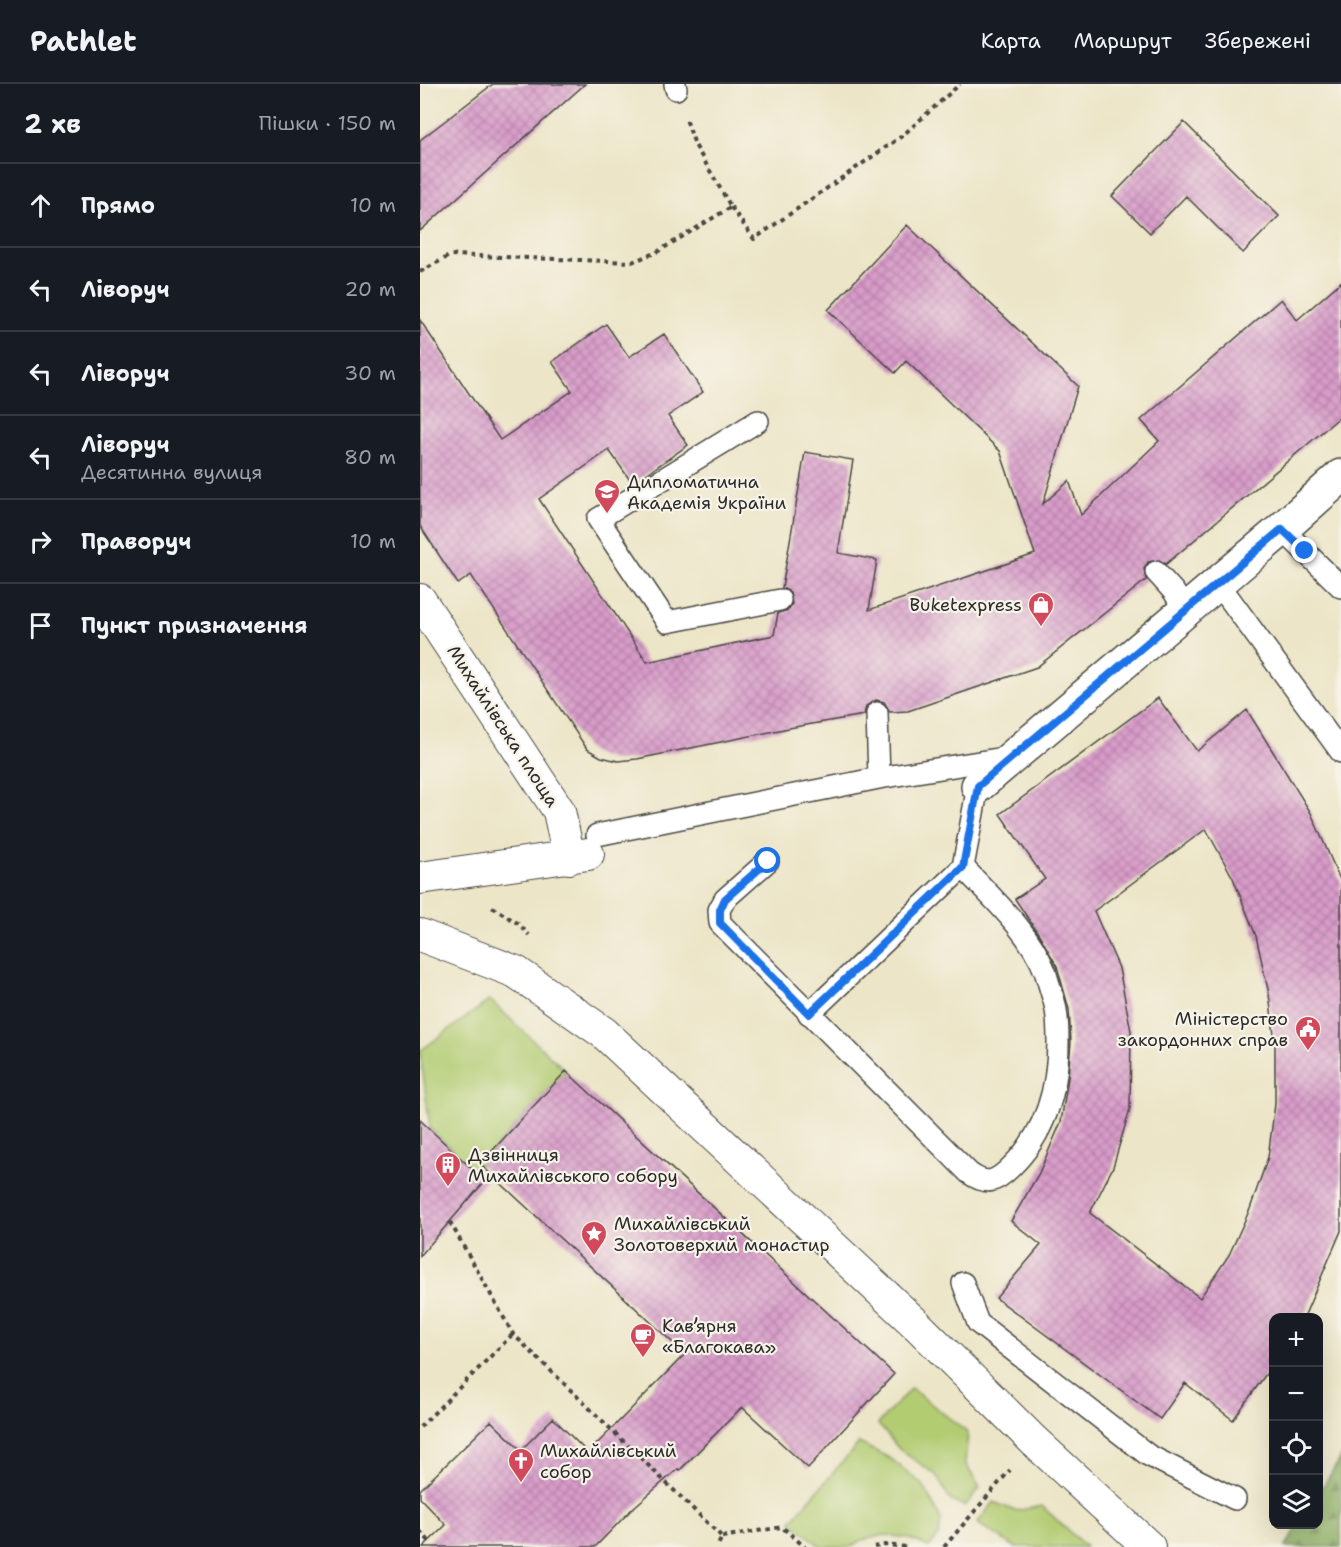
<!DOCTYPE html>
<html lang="uk">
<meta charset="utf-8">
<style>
body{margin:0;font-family:"Shantell Sans",sans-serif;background:#20242c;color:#f1f3f6}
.controls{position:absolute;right:18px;bottom:18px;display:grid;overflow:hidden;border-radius:12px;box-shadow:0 6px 24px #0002}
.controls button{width:54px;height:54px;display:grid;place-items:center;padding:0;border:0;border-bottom:2px solid #363941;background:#171b24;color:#f1f3f6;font:30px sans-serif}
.stop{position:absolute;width:18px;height:18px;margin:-14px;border:4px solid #1a73e8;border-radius:50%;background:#fff}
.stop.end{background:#1a73e8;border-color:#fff;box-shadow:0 2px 6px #0008}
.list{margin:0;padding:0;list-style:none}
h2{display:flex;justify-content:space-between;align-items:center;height:78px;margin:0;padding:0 24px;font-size:26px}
h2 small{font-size:20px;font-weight:400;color:#9ea1a6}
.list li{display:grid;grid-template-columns:39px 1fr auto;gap:18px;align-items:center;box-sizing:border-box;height:84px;padding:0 24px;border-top:2px solid #363941}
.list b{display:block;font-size:22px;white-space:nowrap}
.list p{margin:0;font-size:20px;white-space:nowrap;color:#9ea1a6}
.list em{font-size:20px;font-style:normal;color:#9ea1a6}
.icon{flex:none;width:33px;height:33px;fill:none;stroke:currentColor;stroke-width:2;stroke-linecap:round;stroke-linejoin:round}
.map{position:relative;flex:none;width:921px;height:1463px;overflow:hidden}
header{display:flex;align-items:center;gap:36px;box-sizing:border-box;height:84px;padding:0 30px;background:#171b24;border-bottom:2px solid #363941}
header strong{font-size:28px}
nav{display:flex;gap:33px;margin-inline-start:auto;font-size:21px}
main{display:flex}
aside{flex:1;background:#171b24}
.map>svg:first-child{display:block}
.grass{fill:#b2cc72;stroke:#6e7c4e;stroke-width:1.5}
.forest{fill:url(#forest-firs);stroke:#5c6e48;stroke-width:1.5}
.building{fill:url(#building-cross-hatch);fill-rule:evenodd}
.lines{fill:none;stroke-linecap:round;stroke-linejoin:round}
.service-casing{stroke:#484742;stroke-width:24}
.pedestrian-casing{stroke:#484742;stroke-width:34}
.minor-casing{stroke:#484742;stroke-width:36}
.path{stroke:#484742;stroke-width:4;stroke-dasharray:4.5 4.5;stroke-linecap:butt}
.service{stroke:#fff;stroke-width:21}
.pedestrian{stroke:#fff;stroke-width:32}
.minor{stroke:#fff;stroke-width:33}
.route{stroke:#1a73e8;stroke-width:8}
.labels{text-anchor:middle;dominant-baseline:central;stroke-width:4.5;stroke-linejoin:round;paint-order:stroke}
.poi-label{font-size:18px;fill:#2b2b2b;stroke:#f7f3e8;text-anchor:start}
.street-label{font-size:18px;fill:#2b2b2b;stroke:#f7f3e8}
</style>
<header>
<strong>Pathlet</strong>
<nav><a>Карта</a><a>Маршрут</a><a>Збережені</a></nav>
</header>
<main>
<aside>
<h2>2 хв<small>Пішки · 150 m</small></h2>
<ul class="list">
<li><svg class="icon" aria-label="ahead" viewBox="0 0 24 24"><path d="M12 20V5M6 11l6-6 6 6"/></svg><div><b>Прямо</b></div><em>10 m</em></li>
<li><svg class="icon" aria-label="left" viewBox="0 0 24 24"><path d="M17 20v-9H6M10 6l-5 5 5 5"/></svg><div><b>Ліворуч</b></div><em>20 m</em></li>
<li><svg class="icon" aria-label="left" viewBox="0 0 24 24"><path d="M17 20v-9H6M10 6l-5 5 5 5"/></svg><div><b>Ліворуч</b></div><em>30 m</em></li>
<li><svg class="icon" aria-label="left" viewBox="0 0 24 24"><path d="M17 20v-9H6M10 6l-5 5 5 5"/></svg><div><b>Ліворуч</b><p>Десятинна вулиця</p></div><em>80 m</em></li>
<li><svg class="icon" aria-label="right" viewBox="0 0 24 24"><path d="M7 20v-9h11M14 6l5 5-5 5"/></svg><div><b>Праворуч</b></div><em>10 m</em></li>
<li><svg class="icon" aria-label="arrive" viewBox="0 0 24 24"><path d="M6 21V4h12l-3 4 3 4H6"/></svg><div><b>Пункт призначення</b></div></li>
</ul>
</aside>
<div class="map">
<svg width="921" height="1463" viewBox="0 0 921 1463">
<defs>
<pattern id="forest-firs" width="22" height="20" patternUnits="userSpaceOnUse" patternTransform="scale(1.5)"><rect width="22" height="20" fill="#8db064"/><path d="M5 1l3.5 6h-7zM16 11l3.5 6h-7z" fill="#738f53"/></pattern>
<pattern id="building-cross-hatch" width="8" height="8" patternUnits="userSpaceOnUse" patternTransform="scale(1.5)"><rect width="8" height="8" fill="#d99cca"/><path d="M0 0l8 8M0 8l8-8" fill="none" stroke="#b07fa4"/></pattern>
</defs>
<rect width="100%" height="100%" fill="#f7f3e8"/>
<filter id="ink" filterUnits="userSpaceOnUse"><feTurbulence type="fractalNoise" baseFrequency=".0167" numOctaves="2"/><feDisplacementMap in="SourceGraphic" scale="12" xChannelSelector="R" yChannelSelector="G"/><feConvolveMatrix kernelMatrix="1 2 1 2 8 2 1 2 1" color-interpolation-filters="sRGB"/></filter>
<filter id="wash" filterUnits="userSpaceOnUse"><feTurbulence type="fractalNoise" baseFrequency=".008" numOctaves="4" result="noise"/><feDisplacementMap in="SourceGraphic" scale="24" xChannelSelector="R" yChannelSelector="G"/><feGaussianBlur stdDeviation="1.35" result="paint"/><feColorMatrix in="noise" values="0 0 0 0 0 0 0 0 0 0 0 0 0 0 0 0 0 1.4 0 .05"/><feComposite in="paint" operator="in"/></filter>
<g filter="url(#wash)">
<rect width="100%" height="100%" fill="#ece5c7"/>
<path class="grass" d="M70,916L146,987L54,1087L10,1044L0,967Z
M491,1304L548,1349L545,1379L560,1404L545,1422L531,1417L516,1391L480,1366L458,1340Z
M439,1359L471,1375L503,1401L521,1435L519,1451L509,1463L488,1454L465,1451L442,1456L431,1463H401L371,1437Z
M574,1418L595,1427L622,1422L666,1463H595L557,1439Z"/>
<path class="forest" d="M921,1373V1463H865L879,1441L898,1440L899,1409Z"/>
<g id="blocks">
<path class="building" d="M73,0H165L0,147V56Z
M764,38L859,132L823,169L766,112L730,149L692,112Z
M487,141L658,302L623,420L649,397L661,431L739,357L721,336L861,215L877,236L921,198V332L746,480L739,476L728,478L724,485L726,496L617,583L488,627L470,628L464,618L456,616L446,622L444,631L369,644L217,675L198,677L181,673L167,665L51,491L38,500L0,442V236L80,356L152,307L132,278L186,240L209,273L244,250L283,308L248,332L268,361L225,391L212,399L189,366L119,415L227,578L354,551L358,529L368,526L372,520L370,508L362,504L385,368L433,376L418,469L457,476L449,526L615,470L580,367L486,277L475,289L408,226Z
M738,614L777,667L827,626L891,729L921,798V1147L884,1233H854V1279L813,1336L765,1299L740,1335L576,1214L621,1161L591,1137L619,1089L641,1038L648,994L651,958L649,925L637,882L620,852L595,815L625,795L580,730ZM786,745L813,794L836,852L849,910L855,959V1020L848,1073L830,1125L809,1171L780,1214L670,1129L693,1083L710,1025L711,947L699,884L674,827Z
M146,987L474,1290L388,1384L322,1323L260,1386L258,1385L213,1424L175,1463H3L26,1441L0,1414V1406L71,1337L101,1366L133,1334L168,1369L265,1270L60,1080Z
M0,1036L65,1097L0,1172Z"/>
</g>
</g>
<g filter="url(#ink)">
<use href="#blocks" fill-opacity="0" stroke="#484742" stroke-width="1.5"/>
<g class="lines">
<defs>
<path id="service" d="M255,0L256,5
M338,337L178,435L247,538L360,516
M862,445L921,503
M736,488L754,508L765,527
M798,499L921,668
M457,629L459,694
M177,751L459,694L590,673
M348,777L305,815L299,826L300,839L549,1089C567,1102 576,1098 591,1083C626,1049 638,1005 638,958C638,945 638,930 634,917C631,907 628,897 625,887C609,847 572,814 543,783
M543,783L558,702
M389,930L543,783
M543,1199L558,1239L728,1371L815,1415"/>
<path id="pedestrian" d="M0,516L139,727L149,774
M0,794L168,770
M0,851L96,888L184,949L498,1242L614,1357L729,1463"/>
<path id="minor" d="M558,702L862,445L921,392"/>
</defs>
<use href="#service" class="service-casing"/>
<use href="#pedestrian" class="pedestrian-casing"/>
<use href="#minor" class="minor-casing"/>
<path class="path" d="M311,123L334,155L482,52L540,0
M0,188L31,171L212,178L237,168L311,123L275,61L266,35
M72,823L99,840L109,851
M30,1138L93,1250L302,1453L297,1463
M0,1343L93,1250
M0,1447L9,1457
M302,1453L362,1443L385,1463
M454,1463L465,1461L487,1463
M524,1463L590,1386"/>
<use href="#service" class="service"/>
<use href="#pedestrian" class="pedestrian"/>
<use href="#minor" class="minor"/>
</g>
</g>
<g class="lines" filter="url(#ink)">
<path class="route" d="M348,777L305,815L300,826V839L389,930L543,783L558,702L862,445L885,467"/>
</g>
<defs>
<symbol id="university-pin" viewBox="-11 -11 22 30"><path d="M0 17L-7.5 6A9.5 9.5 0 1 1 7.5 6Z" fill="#d1495b" stroke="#f7f3e8"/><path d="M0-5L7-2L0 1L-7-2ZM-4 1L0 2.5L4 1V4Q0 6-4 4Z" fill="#fff"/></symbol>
<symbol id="shop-pin" viewBox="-11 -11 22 30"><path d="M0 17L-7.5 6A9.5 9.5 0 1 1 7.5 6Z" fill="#d1495b" stroke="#f7f3e8"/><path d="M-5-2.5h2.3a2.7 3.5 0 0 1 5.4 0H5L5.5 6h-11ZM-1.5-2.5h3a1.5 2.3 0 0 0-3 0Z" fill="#fff"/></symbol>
<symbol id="civic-pin" viewBox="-11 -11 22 30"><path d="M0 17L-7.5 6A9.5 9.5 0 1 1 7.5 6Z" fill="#d1495b" stroke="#f7f3e8"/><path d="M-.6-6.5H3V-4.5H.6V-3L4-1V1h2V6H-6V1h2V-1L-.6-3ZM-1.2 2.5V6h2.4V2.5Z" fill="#fff"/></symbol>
<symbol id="building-pin" viewBox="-11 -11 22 30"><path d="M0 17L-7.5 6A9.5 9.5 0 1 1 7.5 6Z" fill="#d1495b" stroke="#f7f3e8"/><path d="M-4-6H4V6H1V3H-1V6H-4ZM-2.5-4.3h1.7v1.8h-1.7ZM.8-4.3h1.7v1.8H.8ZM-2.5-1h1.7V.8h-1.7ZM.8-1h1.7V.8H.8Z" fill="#fff"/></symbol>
<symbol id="sight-pin" viewBox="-11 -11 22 30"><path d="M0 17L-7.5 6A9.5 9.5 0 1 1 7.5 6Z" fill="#d1495b" stroke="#f7f3e8"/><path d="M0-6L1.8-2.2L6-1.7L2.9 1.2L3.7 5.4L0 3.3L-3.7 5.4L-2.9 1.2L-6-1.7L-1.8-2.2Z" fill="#fff"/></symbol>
<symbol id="cafe-pin" viewBox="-11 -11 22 30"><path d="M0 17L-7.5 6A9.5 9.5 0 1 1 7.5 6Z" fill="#d1495b" stroke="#f7f3e8"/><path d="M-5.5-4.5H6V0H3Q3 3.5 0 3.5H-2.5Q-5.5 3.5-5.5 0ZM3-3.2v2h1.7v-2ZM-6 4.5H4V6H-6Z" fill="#fff"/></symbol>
<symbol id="church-pin" viewBox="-11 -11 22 30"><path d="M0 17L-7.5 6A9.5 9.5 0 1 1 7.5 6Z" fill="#d1495b" stroke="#f7f3e8"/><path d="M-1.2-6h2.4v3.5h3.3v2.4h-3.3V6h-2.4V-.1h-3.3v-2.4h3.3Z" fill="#fff"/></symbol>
</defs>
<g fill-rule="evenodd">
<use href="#university-pin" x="172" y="393" width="30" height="40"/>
<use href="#shop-pin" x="606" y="506" width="30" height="40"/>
<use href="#civic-pin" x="873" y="930" width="30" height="40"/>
<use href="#building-pin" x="13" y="1066" width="30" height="40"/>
<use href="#sight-pin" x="159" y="1135" width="30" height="40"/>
<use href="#cafe-pin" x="208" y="1237" width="30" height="40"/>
<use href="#church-pin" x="86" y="1362" width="30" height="40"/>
</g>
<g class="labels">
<g class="poi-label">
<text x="207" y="398">Дипломатична<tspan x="207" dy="21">Академія України</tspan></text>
<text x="602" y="521" text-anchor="end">Buketexpress</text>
<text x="868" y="935" text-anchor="end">Міністерство<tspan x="868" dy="21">закордонних справ</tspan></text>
<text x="48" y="1071">Дзвінниця<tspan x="48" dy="21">Михайлівського собору</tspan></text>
<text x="194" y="1140">Михайлівський<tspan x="194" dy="21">Золотоверхий монастир</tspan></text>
<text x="242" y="1242">Кав’ярня<tspan x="242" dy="21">«Благокава»</tspan></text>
<text x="120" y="1367">Михайлівський<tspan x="120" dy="21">собор</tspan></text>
</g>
<g class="street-label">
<text transform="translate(83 642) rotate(57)">Михайлівська площа</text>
</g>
</g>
</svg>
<div class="controls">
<button>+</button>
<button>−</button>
<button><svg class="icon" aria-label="locate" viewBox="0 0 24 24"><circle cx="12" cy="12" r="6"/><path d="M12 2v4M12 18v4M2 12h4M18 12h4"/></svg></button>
<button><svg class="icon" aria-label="layers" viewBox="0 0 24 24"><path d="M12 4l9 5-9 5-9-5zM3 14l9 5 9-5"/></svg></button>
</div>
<div class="stop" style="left:348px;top:777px"></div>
<div class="stop end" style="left:885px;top:467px"></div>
</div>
</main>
